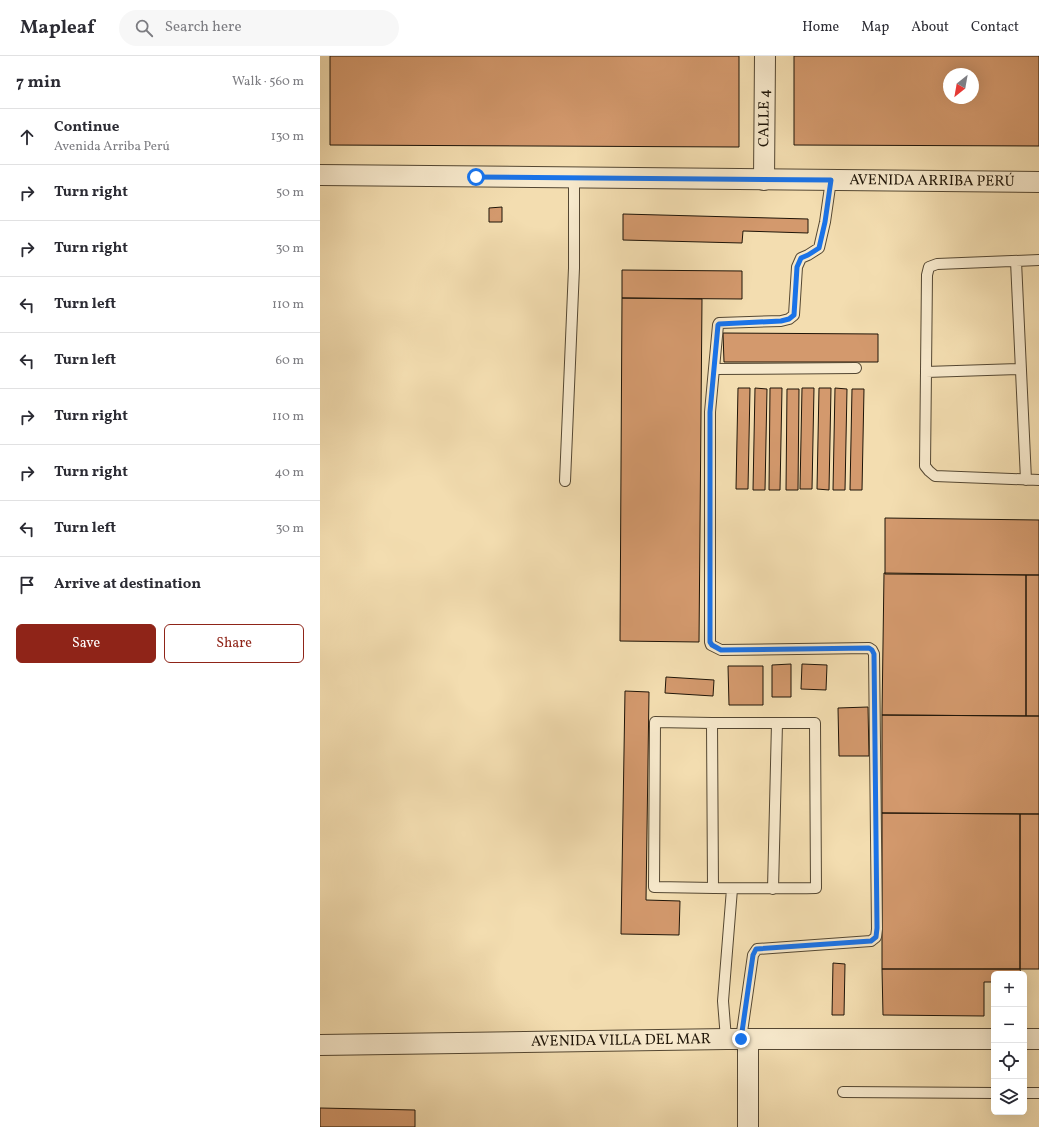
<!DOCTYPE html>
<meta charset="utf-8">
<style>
body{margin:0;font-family:Vollkorn,serif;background:#f7f7f7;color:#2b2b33}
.controls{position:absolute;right:12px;bottom:12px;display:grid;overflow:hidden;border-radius:6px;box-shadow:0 4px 16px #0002}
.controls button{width:36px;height:36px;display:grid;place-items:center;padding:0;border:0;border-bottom:1px solid #e1e1e2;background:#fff;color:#2b2b33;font:20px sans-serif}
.compass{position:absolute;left:623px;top:12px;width:36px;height:36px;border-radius:50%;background:#fff;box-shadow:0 4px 16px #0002;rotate:211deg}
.stop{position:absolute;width:12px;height:12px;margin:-9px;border:3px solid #1a73e8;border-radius:50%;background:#fff}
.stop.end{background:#1a73e8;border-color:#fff;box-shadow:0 1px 4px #0008}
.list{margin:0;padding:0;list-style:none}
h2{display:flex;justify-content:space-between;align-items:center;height:52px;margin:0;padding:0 16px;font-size:17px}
h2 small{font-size:13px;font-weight:400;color:#7c7c81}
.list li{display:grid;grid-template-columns:26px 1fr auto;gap:12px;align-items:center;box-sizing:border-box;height:56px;padding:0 16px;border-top:1px solid #e1e1e2}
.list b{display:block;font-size:15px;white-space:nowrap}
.list p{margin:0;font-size:13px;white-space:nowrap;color:#7c7c81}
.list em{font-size:13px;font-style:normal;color:#7c7c81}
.actions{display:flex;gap:8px;padding:12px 16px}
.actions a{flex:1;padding:9px 0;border:1px solid #8f2418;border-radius:6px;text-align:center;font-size:14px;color:#8f2418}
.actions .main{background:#8f2418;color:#fff}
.icon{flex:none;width:22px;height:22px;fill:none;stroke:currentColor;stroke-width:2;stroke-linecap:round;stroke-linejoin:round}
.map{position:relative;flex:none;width:719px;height:1071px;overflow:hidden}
header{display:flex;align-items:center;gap:24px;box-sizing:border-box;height:56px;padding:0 20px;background:#fff;border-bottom:1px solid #e1e1e2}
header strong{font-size:19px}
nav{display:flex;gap:22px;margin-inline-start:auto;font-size:14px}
.search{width:280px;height:36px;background:#f7f7f7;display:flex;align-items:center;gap:10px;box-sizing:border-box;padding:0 14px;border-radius:22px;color:#7c7c81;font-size:15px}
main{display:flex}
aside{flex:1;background:#fff}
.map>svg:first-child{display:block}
.building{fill:#d3996d;stroke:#1f1508;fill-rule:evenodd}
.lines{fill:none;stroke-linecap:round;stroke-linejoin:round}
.service-casing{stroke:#544732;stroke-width:12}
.minor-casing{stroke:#544732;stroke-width:22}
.service{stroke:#f7e9cc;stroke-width:10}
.minor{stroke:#f7e9cc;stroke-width:20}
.route{stroke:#1a73e8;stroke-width:5}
.labels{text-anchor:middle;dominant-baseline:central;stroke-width:3;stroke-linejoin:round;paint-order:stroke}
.street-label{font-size:15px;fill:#1f1508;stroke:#f7e9cc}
</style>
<header>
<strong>Mapleaf</strong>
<div class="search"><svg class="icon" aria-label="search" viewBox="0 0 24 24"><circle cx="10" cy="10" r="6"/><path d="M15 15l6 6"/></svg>Search here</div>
<nav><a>Home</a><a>Map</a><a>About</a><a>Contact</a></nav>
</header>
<main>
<aside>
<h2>7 min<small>Walk · 560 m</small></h2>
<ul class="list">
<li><svg class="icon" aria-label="ahead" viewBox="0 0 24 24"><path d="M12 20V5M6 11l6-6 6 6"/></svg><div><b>Continue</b><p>Avenida Arriba Perú</p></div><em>130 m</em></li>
<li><svg class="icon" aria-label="right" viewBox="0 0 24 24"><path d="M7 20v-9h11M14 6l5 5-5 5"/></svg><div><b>Turn right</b></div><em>50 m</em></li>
<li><svg class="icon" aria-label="right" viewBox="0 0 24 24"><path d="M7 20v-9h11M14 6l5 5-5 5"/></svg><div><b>Turn right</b></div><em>30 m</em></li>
<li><svg class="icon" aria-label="left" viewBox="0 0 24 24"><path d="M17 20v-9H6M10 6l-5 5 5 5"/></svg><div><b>Turn left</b></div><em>110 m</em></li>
<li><svg class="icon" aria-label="left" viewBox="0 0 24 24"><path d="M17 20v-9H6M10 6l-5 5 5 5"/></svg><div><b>Turn left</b></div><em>60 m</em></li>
<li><svg class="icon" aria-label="right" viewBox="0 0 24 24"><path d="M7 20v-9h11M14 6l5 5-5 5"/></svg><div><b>Turn right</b></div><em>110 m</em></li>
<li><svg class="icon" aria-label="right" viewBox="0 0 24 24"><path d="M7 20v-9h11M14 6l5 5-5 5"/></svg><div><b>Turn right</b></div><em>40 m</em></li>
<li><svg class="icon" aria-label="left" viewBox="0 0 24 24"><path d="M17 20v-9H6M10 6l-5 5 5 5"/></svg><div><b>Turn left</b></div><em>30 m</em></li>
<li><svg class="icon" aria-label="arrive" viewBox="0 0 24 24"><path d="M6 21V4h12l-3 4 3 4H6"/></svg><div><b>Arrive at destination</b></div></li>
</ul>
<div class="actions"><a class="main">Save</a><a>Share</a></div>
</aside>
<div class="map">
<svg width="719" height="1071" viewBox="0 0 719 1071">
<rect width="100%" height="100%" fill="#f3ddb0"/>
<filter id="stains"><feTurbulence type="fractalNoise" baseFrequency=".005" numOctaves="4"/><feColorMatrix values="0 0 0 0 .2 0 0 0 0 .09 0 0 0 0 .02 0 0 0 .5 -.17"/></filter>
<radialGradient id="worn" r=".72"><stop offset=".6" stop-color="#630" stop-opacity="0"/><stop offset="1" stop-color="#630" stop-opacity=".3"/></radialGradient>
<path class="building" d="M10,0H419V91L10,89Z
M474,0H719V90L474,89ZM629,18H653V42H629Z
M182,151V166H169V152Z
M303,158L488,163V177L423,175L422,187L303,184Z
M302,214L422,215V243L302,242Z
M302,242L382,243L379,586L300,585Z
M403,277L558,278V306H404Z
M418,332H430L428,433H416Z
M435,332L447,333L445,434H433Z
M450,332H462L460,434H449Z
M482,332H494L492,433H480Z
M499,332H511L509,434L497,433Z
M515,332L527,333L525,434H513Z
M467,333H479L478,434H466Z
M532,333H544L542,434H530Z
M565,462L719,464V519L565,518Z
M564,517L706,519V660L562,659Z
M706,519H719V660H706Z
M471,608V641H452V609Z
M482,608L507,609L506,634L481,633Z
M408,610H443V649H409Z
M346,621L394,624L393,640L345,637Z
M305,635L329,636L326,844L360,845L359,879L301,878Z
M548,651L549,700H519L518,652Z
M562,659L719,660V758L562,757Z
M562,757L700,758V913H562Z
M700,758H719V913H700Z
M513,907L525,908L524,959H512Z
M562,913H700L701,918H674V926H664V960L563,959Z
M0,1052L95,1054V1071H0Z"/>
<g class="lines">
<defs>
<path id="service" d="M719,204L617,208L609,211L607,219L605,410L609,415L615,420L719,424
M696,205L706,424
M394,313L536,312
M606,316L701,313
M245,425L254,212V122
M392,667L335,666L334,831C388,832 442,833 496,832L495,667H392L393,832
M453,833L457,667
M406,983L403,945L412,833
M421,983L433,899L437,893L551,885L556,881L557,873L554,598L552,594L549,592L401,594L391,589L390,586V356L398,269L399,267L461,265L469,263L474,259L477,211L481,202L488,199L499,192L505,166L511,124
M523,1036L674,1037
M704,1037H719"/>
<g id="minor">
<path id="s1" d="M0,119L719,126"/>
<path id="s2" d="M444,124L445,0"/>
<path d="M704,983H719"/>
<path id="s3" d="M0,989L406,983H674"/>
<path d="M428,1071V983"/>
</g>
</defs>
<use href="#service" class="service-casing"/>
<use href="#minor" class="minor-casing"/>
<use href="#service" class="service"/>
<use href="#minor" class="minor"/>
</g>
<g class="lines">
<path class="route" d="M156,121L511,124L505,166L499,192L488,199L481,202L477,211L474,259L469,263L461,265L399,268L398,269L390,356V586L392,589L401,594L549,592L552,594L554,598L557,872L556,881L551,885L436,893L433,899L421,983"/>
</g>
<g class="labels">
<g class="street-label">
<text stroke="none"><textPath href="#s2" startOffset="62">CALLE 4</textPath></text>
<text stroke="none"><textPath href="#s1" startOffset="612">AVENIDA ARRIBA PERÚ</textPath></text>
<text stroke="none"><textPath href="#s3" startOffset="301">AVENIDA VILLA DEL MAR</textPath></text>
</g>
</g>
<rect width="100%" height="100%" filter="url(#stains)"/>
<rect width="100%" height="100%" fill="url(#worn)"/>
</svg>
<div class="controls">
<button>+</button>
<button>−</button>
<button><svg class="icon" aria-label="locate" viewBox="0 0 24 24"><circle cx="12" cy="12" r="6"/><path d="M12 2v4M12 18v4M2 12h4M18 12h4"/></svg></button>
<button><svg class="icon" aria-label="layers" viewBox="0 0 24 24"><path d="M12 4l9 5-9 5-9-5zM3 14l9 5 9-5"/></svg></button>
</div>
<svg class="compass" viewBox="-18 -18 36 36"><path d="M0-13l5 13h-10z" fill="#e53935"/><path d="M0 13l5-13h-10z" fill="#7c7c81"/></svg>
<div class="stop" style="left:156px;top:121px"></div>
<div class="stop end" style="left:421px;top:983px"></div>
</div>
</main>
